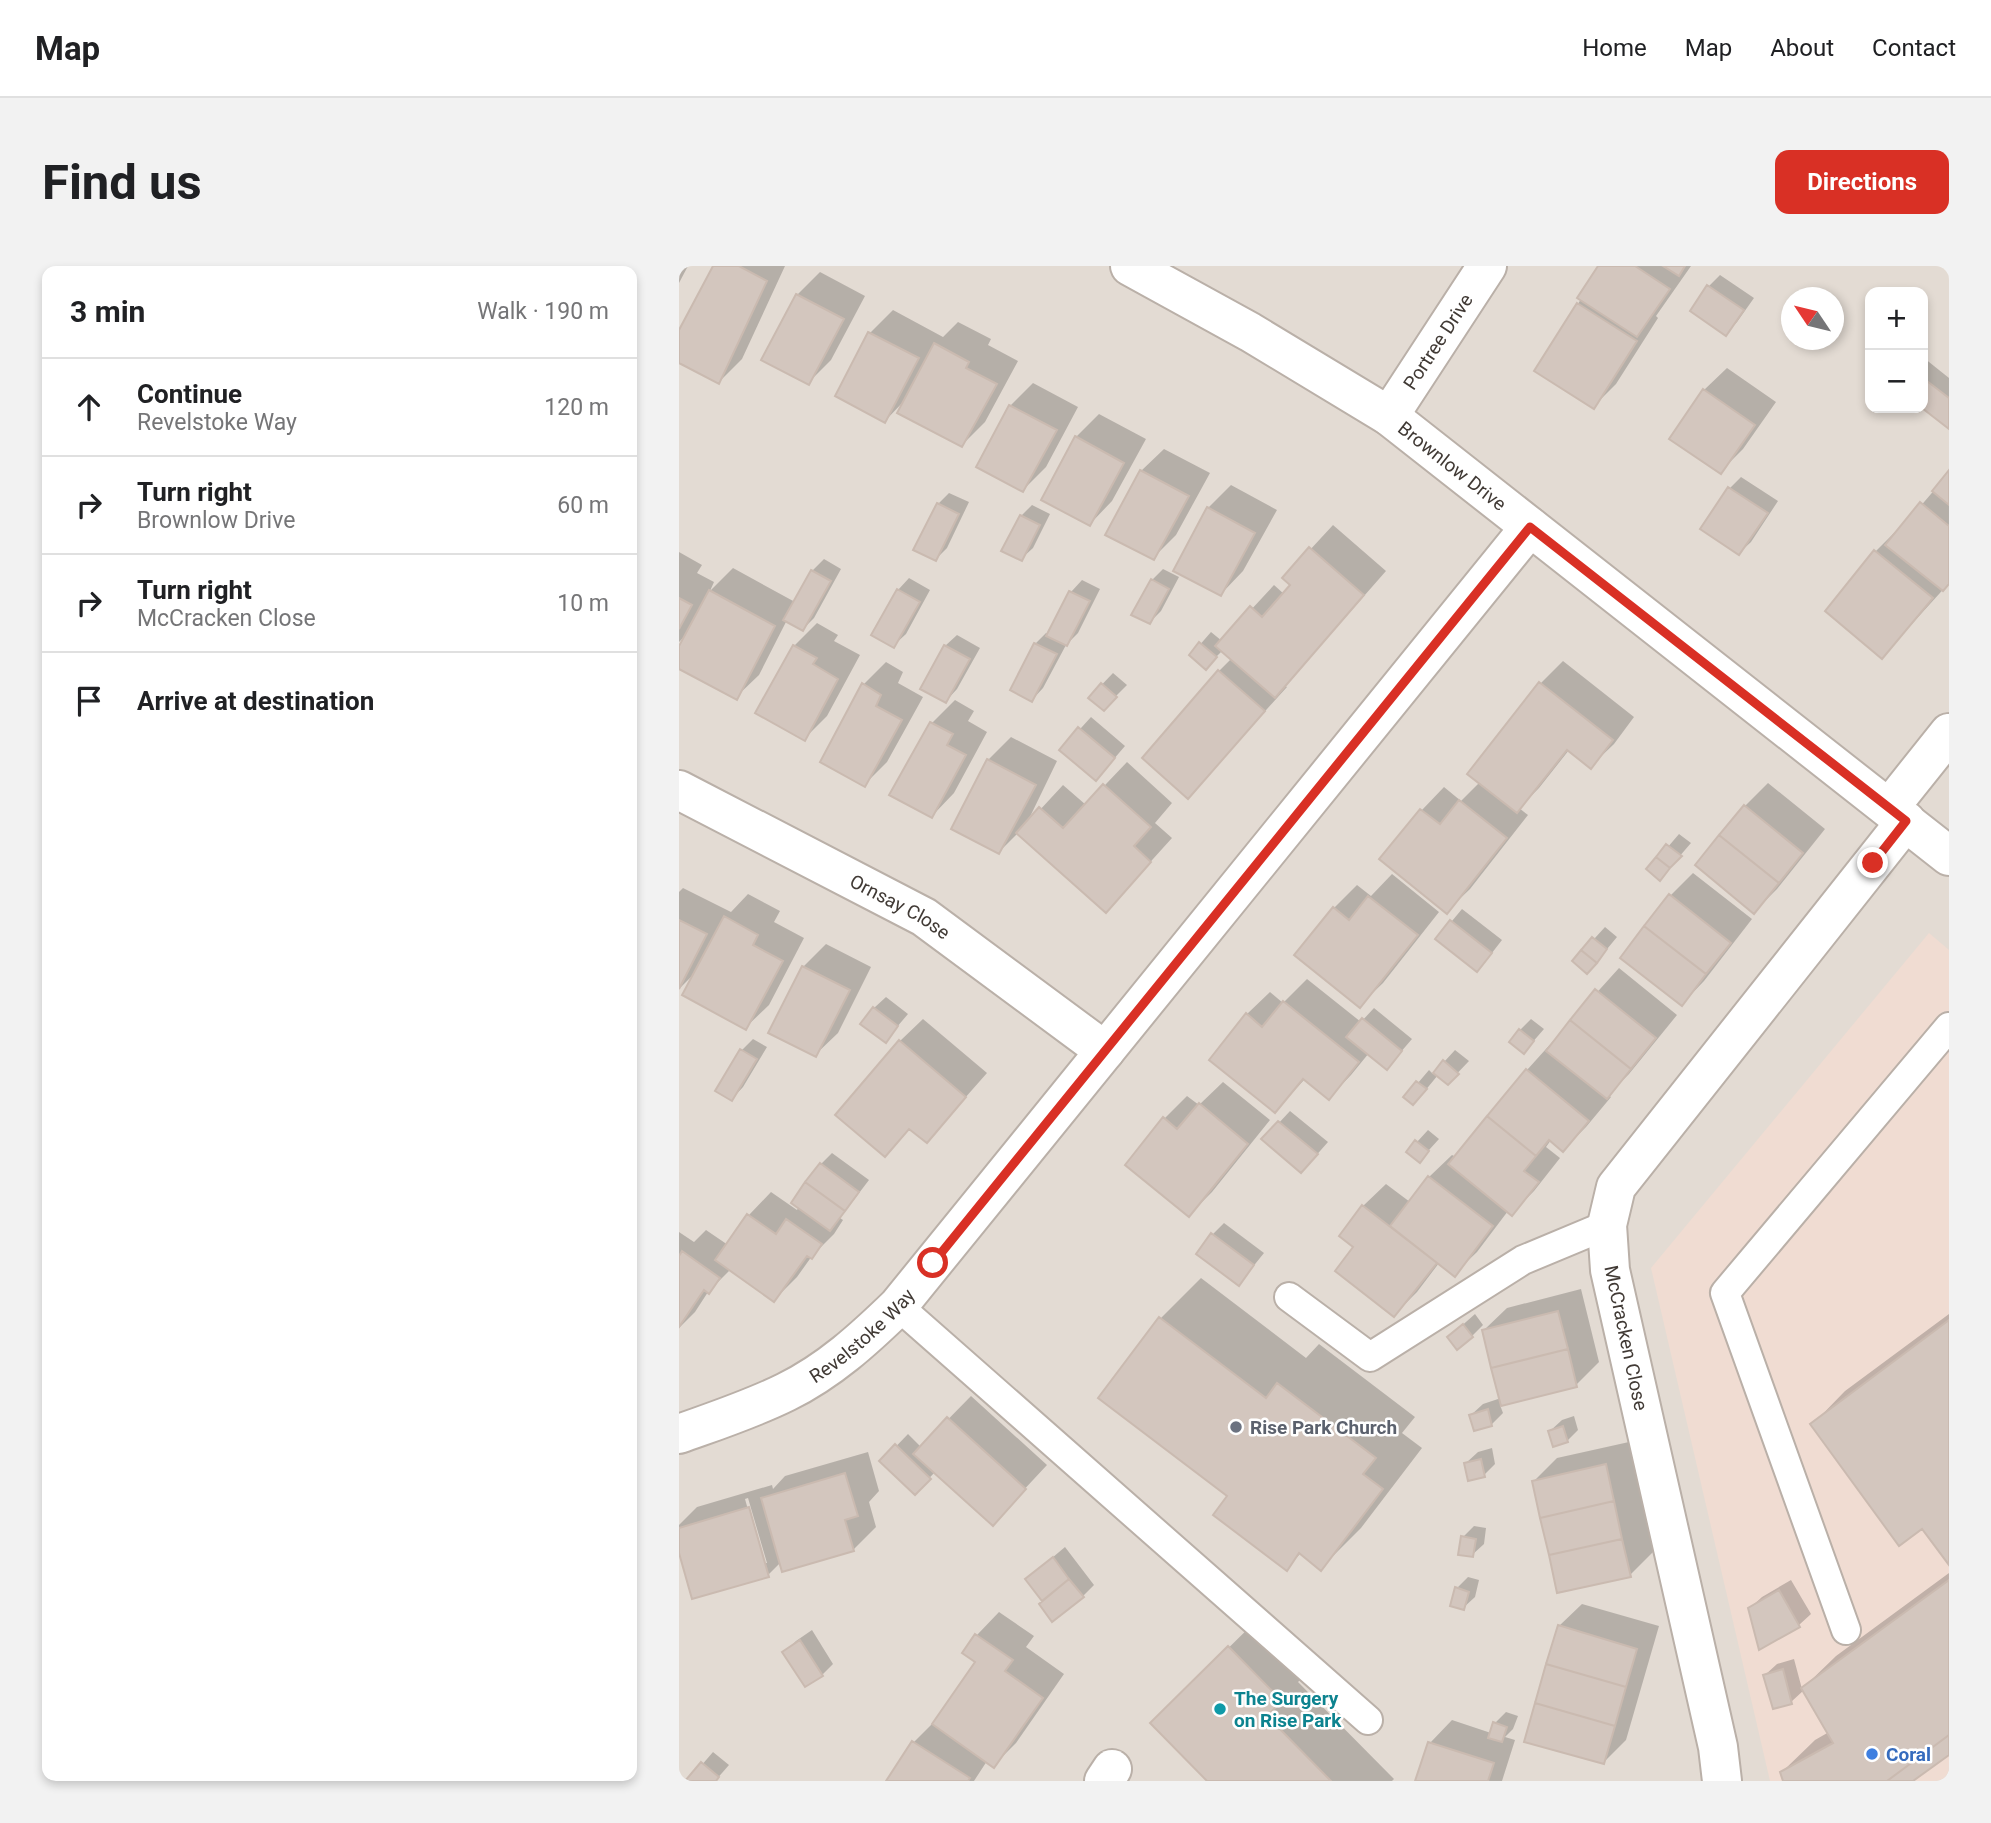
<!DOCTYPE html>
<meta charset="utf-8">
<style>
body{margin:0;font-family:Roboto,sans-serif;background:#f2f2f2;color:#202124}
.controls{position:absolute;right:21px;top:21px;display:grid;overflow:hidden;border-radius:14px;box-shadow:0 4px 10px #0003}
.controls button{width:63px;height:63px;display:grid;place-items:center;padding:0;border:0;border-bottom:2px solid #e0e0e0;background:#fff;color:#202124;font:35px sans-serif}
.compass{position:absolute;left:1102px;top:21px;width:63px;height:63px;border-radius:50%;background:#fff;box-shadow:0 4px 10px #0003;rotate:305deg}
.stop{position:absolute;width:21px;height:21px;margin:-16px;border:5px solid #d93025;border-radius:50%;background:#fff}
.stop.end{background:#d93025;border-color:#fff;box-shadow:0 2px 7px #0008}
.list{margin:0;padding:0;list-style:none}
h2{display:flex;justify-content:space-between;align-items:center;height:91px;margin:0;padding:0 28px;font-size:30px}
h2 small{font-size:23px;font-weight:400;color:#757577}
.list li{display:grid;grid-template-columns:46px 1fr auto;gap:21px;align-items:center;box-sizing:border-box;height:98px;padding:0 28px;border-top:2px solid #e0e0e0}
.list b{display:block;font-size:26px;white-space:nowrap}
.list p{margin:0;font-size:23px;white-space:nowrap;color:#757577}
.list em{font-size:23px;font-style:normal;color:#757577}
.icon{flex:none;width:38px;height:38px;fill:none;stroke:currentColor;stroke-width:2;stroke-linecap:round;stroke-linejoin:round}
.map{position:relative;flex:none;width:1270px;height:1515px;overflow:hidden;border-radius:14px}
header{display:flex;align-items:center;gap:42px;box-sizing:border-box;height:98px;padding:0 35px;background:#fff;border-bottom:2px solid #e0e0e0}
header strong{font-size:33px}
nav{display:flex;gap:38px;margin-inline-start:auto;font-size:24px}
.intro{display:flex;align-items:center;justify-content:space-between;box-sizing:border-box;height:168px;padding:0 42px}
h1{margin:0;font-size:49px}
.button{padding:18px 32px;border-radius:14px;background:#d93025;color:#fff;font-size:24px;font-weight:700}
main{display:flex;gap:42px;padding:0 42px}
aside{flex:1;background:#fff;border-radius:14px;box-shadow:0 4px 10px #0003}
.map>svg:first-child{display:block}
.residential{fill:#e3dbd3;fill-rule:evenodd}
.commercial{fill:#f0dcd2}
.shadow{fill:#0003;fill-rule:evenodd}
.building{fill:#d3c6be;stroke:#cabab0;stroke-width:2}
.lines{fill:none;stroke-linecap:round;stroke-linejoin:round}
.lane-casing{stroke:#bab0a8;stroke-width:32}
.street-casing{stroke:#bab0a8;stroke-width:42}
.lane{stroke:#fff;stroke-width:28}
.street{stroke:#fff;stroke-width:38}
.route{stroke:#d93025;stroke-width:9}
.worship-dot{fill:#6b7280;stroke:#fff;stroke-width:2.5}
.culture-dot{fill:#0f9aa8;stroke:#fff;stroke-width:2.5}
.shop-dot{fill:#3f7fe0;stroke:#fff;stroke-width:2.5}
.labels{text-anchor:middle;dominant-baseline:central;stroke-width:5;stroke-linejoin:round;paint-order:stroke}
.street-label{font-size:19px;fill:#413a35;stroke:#fff}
.worship-label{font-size:19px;font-weight:bold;fill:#5b616d;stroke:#fff;text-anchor:start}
.culture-label{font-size:19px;font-weight:bold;fill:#0d838f;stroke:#fff;text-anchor:start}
.shop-label{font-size:19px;font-weight:bold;fill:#366cbe;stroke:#fff;text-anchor:start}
</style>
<header>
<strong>Map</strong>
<nav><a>Home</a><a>Map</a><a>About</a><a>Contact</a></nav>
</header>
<div class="intro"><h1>Find us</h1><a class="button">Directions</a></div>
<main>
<aside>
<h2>3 min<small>Walk · 190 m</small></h2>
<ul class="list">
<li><svg class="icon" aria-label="ahead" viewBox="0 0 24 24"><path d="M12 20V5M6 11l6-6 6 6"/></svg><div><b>Continue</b><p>Revelstoke Way</p></div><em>120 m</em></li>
<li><svg class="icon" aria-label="right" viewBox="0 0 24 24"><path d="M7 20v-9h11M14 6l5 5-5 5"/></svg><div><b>Turn right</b><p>Brownlow Drive</p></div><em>60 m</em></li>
<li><svg class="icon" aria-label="right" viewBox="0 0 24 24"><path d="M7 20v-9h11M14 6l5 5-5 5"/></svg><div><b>Turn right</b><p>McCracken Close</p></div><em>10 m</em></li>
<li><svg class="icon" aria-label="arrive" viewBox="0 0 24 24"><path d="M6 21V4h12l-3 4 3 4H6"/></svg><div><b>Arrive at destination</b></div></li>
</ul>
</aside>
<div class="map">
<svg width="1270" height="1515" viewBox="0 0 1270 1515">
<rect width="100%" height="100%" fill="#f0eae5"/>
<path class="residential" d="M0,0H1270V1515H0ZM1191,26H1244V142H1191ZM1112,32H1154V74H1112Z"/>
<path class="commercial" d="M1250,667L1270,684V1515H1091L972,1002Z"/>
<path class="shadow" d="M0,0H9L0,17Z
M36,0H106L63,93L40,116L0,95V68Z
M921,0H1012L977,50L979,52L937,118L914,141L899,38Z
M141,6L186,30L152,94L129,117L118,29Z
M1041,9L1075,32L1058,56L1047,67L1013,45L1030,20Z
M214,44L264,71L279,56L312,73L309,79L339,95L306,156L283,179L226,134L206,155L158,129L191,67Z
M1245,92L1270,112V160L1244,140Z
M1048,102L1097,136L1064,183L1042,205L1025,124Z
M354,117L399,141L367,201L344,224L331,140Z
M420,148L467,173L433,235L411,258L397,171Z
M485,183L531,207L497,269L474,292L462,205Z
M1270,207V317L1203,391L1197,285L1219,263L1221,264Z
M1062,211L1099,235L1072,276L1060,287L1023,262L1051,222Z
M552,219L598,244L564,305L542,328L529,242Z
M270,227L290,236L268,282L257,293L259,238Z
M353,239L371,248L354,282L342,293V250Z
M654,259L707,305L606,420L608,421L509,530L540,405L553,392L544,384L527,401L512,389L532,366L543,375L595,319L605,328L614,319L605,312Z
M0,286L23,299L18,307L35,316L31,325L54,302L116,336L133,305L145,293L162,303L135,352L124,363L108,354L80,409L57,431L0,401V383L6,370L0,376Z
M484,303L500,311L482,345L471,356L473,314Z
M230,312L251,324L227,368L215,379L219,324Z
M403,314L421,323L399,367L387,379L364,422L353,434L356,378L367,367L370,368L392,326Z
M138,357L159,369L155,375L181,389L148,450L126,472L115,380Z
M278,369L301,382L278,423L267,435L266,380Z
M884,395L955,451L935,478L912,500L890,484L860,522L840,542L849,549L791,623L768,645L703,593L743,544L765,521L782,535L801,516L862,417Z
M207,396L224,406L219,417L244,431L208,496L186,518L184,419Z
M434,407L448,419L424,443L411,431Z
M276,434L295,445L289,455L308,466L275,527L253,550L213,528L253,457Z
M412,451L446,480L428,501L382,484Z
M332,471L378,495L347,559L384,519L407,539L448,496L493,537L476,557L493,572L427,645L339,567L320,586L309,494Z
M1089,517L1146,563L1098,623L1075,646L1018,599L1066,540Z
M1000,568L1012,577L981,613L970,603Z
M1014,607L1073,653L1025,715L1003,738L991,630Z
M713,608L760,646L704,717L681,739L655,642L678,619L692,630Z
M4,622L52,646L69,628L101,645L95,656L125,672L90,739L67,761L16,707L0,723V626Z
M783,643L823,674L809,692L758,673Z
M926,661L938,671L919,694L895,695Z
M147,678L192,701L159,767L136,789L124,701Z
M940,702L998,749L950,808L929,829L932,831L907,861L884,884L872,874L867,881L881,892L855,925L832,948L829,945L798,986L775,1008L760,997L738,1026L715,1049L676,981L684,940L707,918L731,936L750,911L773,889L777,891L848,804Z
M628,713L682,756L695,742L733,773L708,802L690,787L672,809L650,832L626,813L596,845L568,748L591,726L604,737Z
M207,731L229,748L206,775L195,742Z
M244,753L308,807L248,875L232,862L206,889L221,775Z
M852,753L865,763L845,786L841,764Z
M74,773L88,781L64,821L53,833L62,785Z
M776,784L790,795L769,817L759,809L745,826L727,831L750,804L754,808Z
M544,816L591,854L533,926L510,949L449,899L486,852L508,830L520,839Z
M611,845L649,876L634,893L585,873Z
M749,864L760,873L740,895L738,876Z
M153,887L190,914L161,952L164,954L155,968L133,990L118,1011L95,1034L52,1003L29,1026L16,1046L0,1062V966L15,976L27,964L49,979L70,949L92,926L118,944L142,898Z
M545,957L585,987L560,1018L534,968Z
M522,1012L627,1092L640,1078L736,1151L723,1167L743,1182L682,1262L642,1302L622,1287L607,1302L551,1230L481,1053Z
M902,1023L920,1096L897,1119L821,1139L824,1147L813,1158L792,1149L804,1138L822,1132L805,1064L828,1042Z
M796,1048L804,1059L793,1070L770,1071Z
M1270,1048V1296L1244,1261L1134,1158L1166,1125Z
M292,1130L368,1199L313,1258L256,1206L236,1227L203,1195L229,1168L242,1181Z
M895,1150L899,1164L888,1175L871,1165L883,1154Z
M950,1176L974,1286L951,1309L855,1215L878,1192Z
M813,1182L816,1198L805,1209L787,1197L799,1186Z
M189,1186L200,1225L190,1236L197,1261L174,1284L102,1296L89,1309L0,1281V1259L18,1241L93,1219L94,1223L106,1210ZM69,1232L88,1297H84L66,1233Z
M795,1260L807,1262L805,1278L793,1289L784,1271Z
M386,1281L415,1319L404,1330L365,1335L348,1313Z
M1270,1307V1486L1231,1515H1105L1103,1506L1136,1474L1150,1466L1125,1424L1112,1436L1086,1409L1098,1398L1115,1393L1123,1423L1157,1390Z
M789,1311L800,1314L796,1331L784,1342L778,1322Z
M1112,1314L1132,1348L1120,1359L1081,1382L1071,1342L1083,1331Z
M903,1338L980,1360L947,1474L924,1497L880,1360Z
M320,1346L355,1370L347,1381L385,1408L337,1477L315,1499L308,1495L295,1515H210L235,1476L258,1453L299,1396L285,1386L298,1369Z
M583,1349L634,1401L619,1416L715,1513L713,1515H530L473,1457Z
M133,1364L154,1398L143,1409L106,1386L117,1375Z
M827,1446L839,1450L834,1463L826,1471L836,1474L823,1515H738L751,1477L773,1454L812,1467L816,1457Z
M34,1486L50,1499L36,1515H9Z"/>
<path class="building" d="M34,0H60L88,15L40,118L0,97V64Z
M919,0H956L991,23L958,71L898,32Z
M984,0H1006L1000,10Z
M1028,19L1065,44L1047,70L1011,45Z
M117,28L165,53L130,119L82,94Z
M898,37L958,75L915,143L855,105Z
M189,66L240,92L206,157L156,130Z
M255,77L290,96L287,102L318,118L283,181L218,147Z
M1244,112L1270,132V163L1243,142Z
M1024,123L1076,159L1042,208L990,173Z
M330,139L378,164L344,226L297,201Z
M396,170L445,197L411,260L362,234Z
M461,204L510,230L475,294L426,269Z
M1270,204V239L1253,225Z
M1049,221L1089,247L1060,289L1021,263Z
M1241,236L1270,260V318L1264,325L1206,279Z
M258,237L280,248L257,295L234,284Z
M528,241L576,267L542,330L494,305Z
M341,249L361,259L343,295L322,285Z
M630,281L685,329L596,432L536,380L571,340L583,351L611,319L603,312Z
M1195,284L1254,332L1203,393L1146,345Z
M132,304L152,315L124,365L104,354Z
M472,313L490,323L471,358L452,349Z
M218,323L241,336L215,382L192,369Z
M30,324L96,360L58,434L0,403V380Z
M390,325L411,335L388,380L367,370Z
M0,332L13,339L0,363Z
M520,376L538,391L527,404L510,389Z
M355,377L378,388L353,436L331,424Z
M114,379L138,392L134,398L159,413L126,475L76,447Z
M265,379L291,393L267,437L241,423Z
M539,404L586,445L509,533L463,492Z
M860,416L934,474L912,503L888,484L838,547L788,508Z
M183,417L202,429L197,440L223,454L186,521L141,496Z
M422,417L438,431L425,445L409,432Z
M251,456L274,468L268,479L287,489L253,552L210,529Z
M399,461L436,492L417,515L380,484Z
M308,493L357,519L320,588L272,563Z
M424,518L472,561L455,580L472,596L427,647L337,567L360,541L384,562Z
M780,534L828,572L768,648L700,593L741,543L761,558Z
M1065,539L1124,587L1100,617L1040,569Z
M1040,569L1100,617L1075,648L1016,599Z
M987,578L1003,590L991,602L977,591Z
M977,591L991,602L981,615L967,603Z
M990,628L1052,677L1027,708L965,660Z
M689,630L739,669L681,742L615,689L654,641L670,654Z
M45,650L79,669L74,679L104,695L67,764L3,729Z
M0,654L28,668L0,723Z
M771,654L813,687L798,706L756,673Z
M965,660L1027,708L1003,740L941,692Z
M913,671L928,683L918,697L902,684Z
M902,684L918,697L908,708L893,695Z
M123,700L171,724L137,791L89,767Z
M916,723L977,772L952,803L891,754Z
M604,735L680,796L650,834L624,813L596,847L530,794L567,747L583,761Z
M194,741L219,760L207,777L181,758Z
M683,752L723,785L708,804L667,771Z
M891,754L952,803L928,833L867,785Z
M840,763L855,775L845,788L830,776Z
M220,774L287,831L248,877L230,863L206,891L156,849Z
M61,783L78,793L53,835L36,825Z
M764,794L780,808L769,819L754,807Z
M847,803L910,855L884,886L870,874L857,890L808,850Z
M737,815L748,823L734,839L724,831Z
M520,837L569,878L510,951L446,899L484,851L498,863Z
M808,850L857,890L845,905L860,916L833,950L769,898Z
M599,855L639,888L622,907L582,873Z
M736,874L750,885L741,897L727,886Z
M141,897L180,926L166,945L126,916Z
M749,910L814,960L776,1011L711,960Z
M126,916L166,945L151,965L112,937Z
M683,939L758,997L715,1051L656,1005L674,981L660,970Z
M68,948L97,968L107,953L143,978L133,993L128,990L95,1036L36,994Z
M532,967L575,999L560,1020L517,988Z
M3,985L41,1012L30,1028L25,1024L0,1061V990Z
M879,1045L889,1083L812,1102L803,1064Z
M480,1051L587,1132L598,1117L697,1192L684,1208L704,1223L642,1305L620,1287L608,1305L534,1249L548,1230L419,1132Z
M1270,1054V1299L1243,1263L1220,1280L1131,1158Z
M784,1058L794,1071L778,1084L768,1071Z
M889,1083L898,1121L822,1140L812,1102Z
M809,1143L813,1160L795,1165L790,1149Z
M268,1151L347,1223L314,1260L234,1188Z
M884,1160L889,1176L874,1181L869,1165Z
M216,1178L252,1213L236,1229L200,1195Z
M802,1193L806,1211L789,1215L785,1197Z
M927,1198L935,1235L861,1252L853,1215Z
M166,1207L179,1250L166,1254L175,1285L103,1306L82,1232Z
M935,1235L943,1273L870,1289L861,1252Z
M70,1241L90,1311L13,1333L0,1287V1262Z
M782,1270L797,1273L794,1291L779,1289Z
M943,1273L952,1311L878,1327L870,1289Z
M374,1291L390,1313L363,1335L346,1313Z
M390,1313L405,1331L373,1356L360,1338Z
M1270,1314V1469L1208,1515H1104L1101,1506L1154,1477L1122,1422Z
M776,1321L790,1326L785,1344L771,1340Z
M1100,1324L1121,1361L1080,1384L1069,1342Z
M879,1359L958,1383L947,1421L867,1398Z
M296,1368L334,1394L326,1405L364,1432L315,1502L253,1458L296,1396L283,1387Z
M121,1374L144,1410L126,1421L103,1386Z
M549,1380L603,1435L588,1450L652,1515H528L471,1457Z
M867,1398L947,1421L936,1460L856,1437Z
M1104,1403L1113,1438L1094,1443L1084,1409Z
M856,1437L936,1460L925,1498L845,1476Z
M814,1456L828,1461L823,1476L809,1472Z
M1270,1469V1489L1234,1515H1208Z
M233,1475L291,1512L289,1515H207Z
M749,1476L815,1497L809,1515H736Z
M22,1496L40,1511L37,1515H6Z"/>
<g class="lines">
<defs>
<path id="lane" d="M610,1031L691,1091L844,994L928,959
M219,1040L689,1454
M1167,1364L1046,1027L1270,761"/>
<g id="street">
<path id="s1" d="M451,0L571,66L710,150L1270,590"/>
<path id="s2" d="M710,150L808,0"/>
<path id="s3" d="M0,524L245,651L426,785"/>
<path d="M1211,541L1270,467"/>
<path id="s4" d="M0,1168C36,1155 73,1143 107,1126C150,1105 185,1073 219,1040L851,261"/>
<path d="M425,1515L433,1503"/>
<path d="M1043,1515L1039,1481L931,1004L928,959L937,921L1227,555"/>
</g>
</defs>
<use href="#lane" class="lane-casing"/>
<use href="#street" class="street-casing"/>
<use href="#lane" class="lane"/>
<use href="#street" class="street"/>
</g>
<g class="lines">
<path class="route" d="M254,997L851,261L1227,555L1194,597"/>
</g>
<circle class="worship-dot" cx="557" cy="1161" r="7"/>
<circle class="culture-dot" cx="541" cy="1443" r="7"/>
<circle class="shop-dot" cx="1193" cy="1488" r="7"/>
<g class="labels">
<g class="street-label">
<text stroke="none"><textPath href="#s2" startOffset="89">Portree Drive</textPath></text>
<text stroke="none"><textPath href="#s1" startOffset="380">Brownlow Drive</textPath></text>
<text stroke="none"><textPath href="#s3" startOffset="250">Ornsay Close</textPath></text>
<text stroke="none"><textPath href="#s4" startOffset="210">Revelstoke Way</textPath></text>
<text transform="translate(947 1072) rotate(78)">McCracken Close</text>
</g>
<g class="worship-label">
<text x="571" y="1161">Rise Park Church</text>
</g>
<g class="culture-label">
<text x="555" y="1432">The Surgery<tspan x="555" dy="22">on Rise Park</tspan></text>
</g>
<g class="shop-label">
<text x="1207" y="1488">Coral</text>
</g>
</g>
</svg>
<div class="controls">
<button>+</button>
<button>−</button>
</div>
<svg class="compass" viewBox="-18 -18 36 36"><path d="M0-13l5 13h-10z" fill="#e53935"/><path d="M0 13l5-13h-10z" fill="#757577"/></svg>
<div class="stop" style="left:254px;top:997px"></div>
<div class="stop end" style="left:1194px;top:597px"></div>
</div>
</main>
